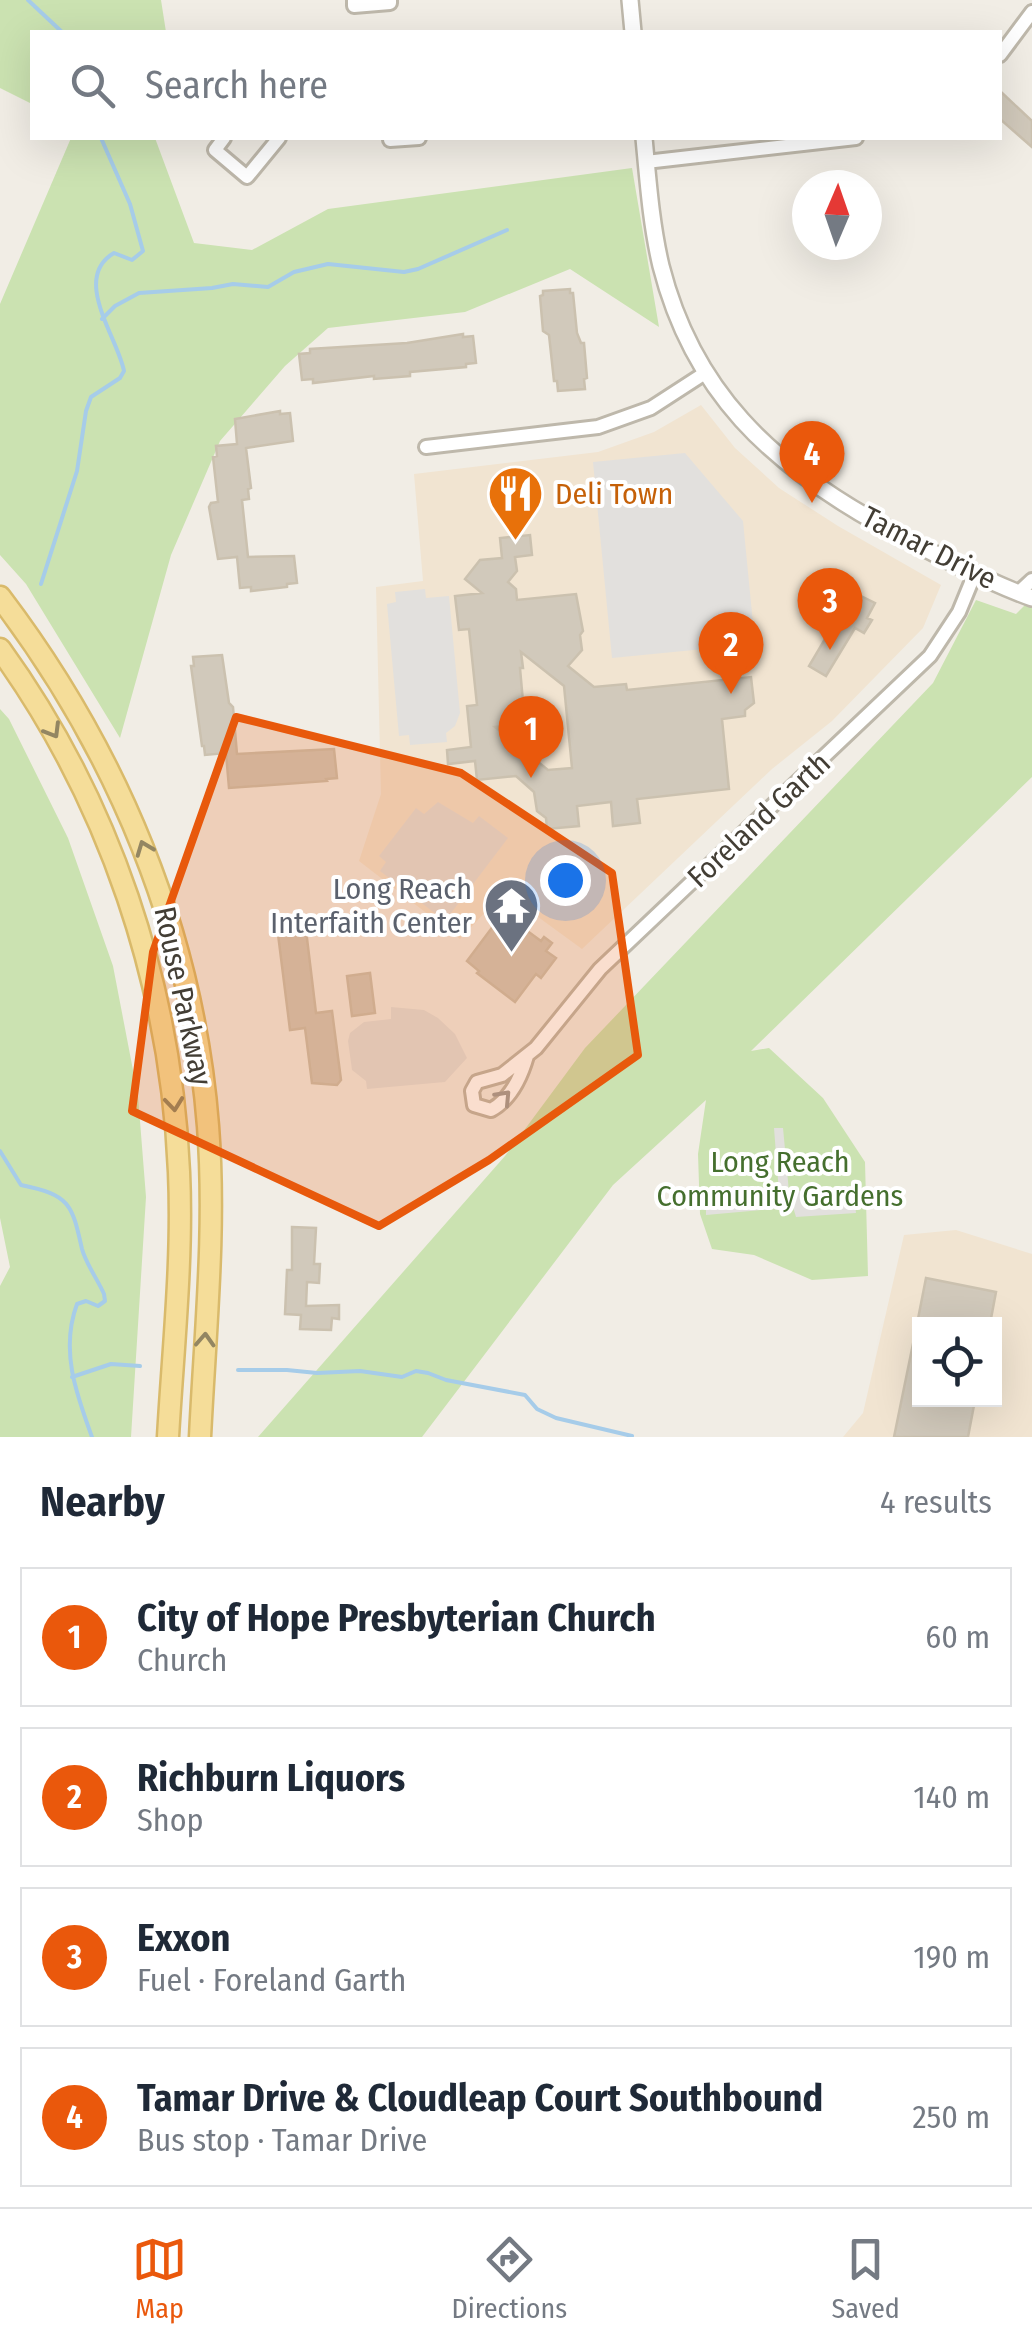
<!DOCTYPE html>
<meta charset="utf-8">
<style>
body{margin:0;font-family:"Fira Sans Condensed",sans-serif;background:#f6f6f7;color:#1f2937}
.controls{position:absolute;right:30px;bottom:30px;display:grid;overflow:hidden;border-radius:0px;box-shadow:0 10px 40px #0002}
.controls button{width:90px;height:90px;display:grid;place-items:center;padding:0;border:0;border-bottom:2px solid #e0e1e3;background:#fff;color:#1f2937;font:50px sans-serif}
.compass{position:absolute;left:792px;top:170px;width:90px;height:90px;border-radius:50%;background:#fff;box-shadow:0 10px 40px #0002;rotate:2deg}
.you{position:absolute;left:565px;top:880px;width:35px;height:35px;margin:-25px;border:8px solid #fff;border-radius:50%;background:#1a73e8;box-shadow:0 0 0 15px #1a73e833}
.badge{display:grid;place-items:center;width:65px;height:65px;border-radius:50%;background:#ea580c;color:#fff;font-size:32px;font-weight:700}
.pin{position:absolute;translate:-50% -82px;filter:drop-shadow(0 2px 5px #0008)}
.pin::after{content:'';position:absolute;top:52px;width:35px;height:30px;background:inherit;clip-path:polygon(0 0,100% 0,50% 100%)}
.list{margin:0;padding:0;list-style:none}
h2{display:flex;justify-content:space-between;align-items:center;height:130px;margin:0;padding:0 40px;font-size:42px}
h2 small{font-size:32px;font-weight:400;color:#747a83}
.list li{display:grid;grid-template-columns:65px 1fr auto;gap:30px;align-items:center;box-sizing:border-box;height:140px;margin:0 20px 20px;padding:0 20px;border:2px solid #e0e1e3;border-radius:0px}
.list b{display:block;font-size:38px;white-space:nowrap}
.list p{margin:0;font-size:32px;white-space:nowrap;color:#747a83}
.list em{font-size:32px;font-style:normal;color:#747a83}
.icon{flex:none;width:55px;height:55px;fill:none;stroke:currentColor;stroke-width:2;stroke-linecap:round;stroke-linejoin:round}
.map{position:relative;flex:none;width:1032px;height:1437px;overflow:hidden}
.search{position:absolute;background:#fff;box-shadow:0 10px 40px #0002;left:30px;right:30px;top:30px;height:110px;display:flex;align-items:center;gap:25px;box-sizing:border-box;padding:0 35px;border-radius:0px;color:#747a83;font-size:38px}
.sheet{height:770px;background:#fff}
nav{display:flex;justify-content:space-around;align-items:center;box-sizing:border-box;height:140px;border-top:2px solid #e0e1e3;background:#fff;font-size:28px;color:#747a83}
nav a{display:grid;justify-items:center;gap:5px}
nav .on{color:#ea580c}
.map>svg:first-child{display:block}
.commercial{fill:#f1e4d1;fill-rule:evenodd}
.green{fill:#cbe2b1}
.parking{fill:#e2e0dd}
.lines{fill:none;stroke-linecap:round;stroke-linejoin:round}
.stream{stroke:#a6cce9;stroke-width:4}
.building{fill:#d1c9bb;stroke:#cbc1af;stroke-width:2.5;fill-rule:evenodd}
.minor-casing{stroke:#beb8ab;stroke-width:18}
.tertiary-casing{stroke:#beb8ab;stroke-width:20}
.primary-casing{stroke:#d9ba6b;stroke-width:25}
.minor{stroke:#fff;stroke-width:12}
.tertiary{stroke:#fff;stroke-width:15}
.primary{stroke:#f5dd99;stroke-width:20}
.oneway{stroke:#938662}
.oneway2{stroke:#a19e9a}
.marked{fill:#e8590c;fill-opacity:0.2;stroke:#e8590c;stroke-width:8;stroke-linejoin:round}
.labels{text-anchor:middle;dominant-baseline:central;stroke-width:8;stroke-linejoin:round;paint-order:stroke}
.food-label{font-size:30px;fill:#c56008;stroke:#fff;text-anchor:start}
.street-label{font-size:30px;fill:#433e35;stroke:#fff}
.worship-label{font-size:30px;fill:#5b616d;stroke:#fff;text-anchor:end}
.park-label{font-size:30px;fill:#456f2e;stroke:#fff}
</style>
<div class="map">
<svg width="1032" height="1437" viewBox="0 0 1032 1437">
<rect width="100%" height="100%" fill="#f1ede5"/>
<path class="commercial" d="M701,405L735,448L779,488L838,526L941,585L923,628L832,721L772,769L582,949L504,892L460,939L359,861L381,794L376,587L423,581L414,474L598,452L654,432Z
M956,1230L1032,1254V1437H843L863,1413L904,1235ZM920,1324H994V1400H920Z"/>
<path class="green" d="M0,0H161L166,32H32V104L0,88Z
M71,138H155L194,243L252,250L328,209L632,168L659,327L570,269L465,312L328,328L285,366L220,441L171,555L120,738L26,584L0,555V304Z
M1032,598V777L751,1051L769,1048L823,1098L865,1162L868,1276L812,1280L754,1255L712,1249L700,1214L698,1154L706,1100L613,1185L422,1437H258L505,1156L585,1048L933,683L976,600L1016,614Z
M0,709L9,719L68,838L113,966L138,1096L146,1197L131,1437H0V1286L10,1267L0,1218Z"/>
<path class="parking" d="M685,453L743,521L755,644L612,658L593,462Z
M425,589L426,598L449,596L460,713L455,726L446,733L447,742L410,745L409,735L399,736L387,604L396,602L395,592Z
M438,802L473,823L479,816L508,838L445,921L380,871L386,862L379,856L416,808L424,814Z
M391,1007L424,1010L438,1018L455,1034L467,1058L445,1082L367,1089L366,1081L352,1070L348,1041L350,1033L364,1022L391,1019Z
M774,1128H783L789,1192L853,1186L856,1213L796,1217L793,1207L706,1215V1201L779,1193Z"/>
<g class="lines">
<path class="stream" d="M28,0L62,32
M102,319L115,306L139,293L212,288L233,284L268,287L294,272L328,264L404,272L418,269L507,230
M41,584L77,471L86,411L91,397L120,378L124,371C118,338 71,278 114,253L132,260L143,251L130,204L101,138
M0,1151L21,1185C70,1195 72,1204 82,1249C86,1264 98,1280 104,1294L105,1301L98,1306L86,1301L77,1304C60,1350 76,1393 92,1437
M238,1370H287L317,1373L360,1371L402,1377L416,1371L428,1373L446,1380L525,1395L537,1409L556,1418L632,1436
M72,1377L111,1364L140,1366"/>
</g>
<path class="building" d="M1000,91L1032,121V147L1000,119Z
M570,289V293H573L577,333L581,343H584L587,378L584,379L585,389L558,391L557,381H554L549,335L543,331L540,296L543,295V291Z
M463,334V337L473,336L476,363L466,364V367L410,372V376L374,379V376L313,383V379L302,380L299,354L310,353V349L407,343Z
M280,411V414L290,413L293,441L246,448L251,488L248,489L249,499L242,500L248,557L294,556L297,583L287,584V587L251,591V587L240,588L237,557L218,559L209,507L211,503L218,502L213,457L217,456L216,446L237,444L235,419Z
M530,535L532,555L515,557L517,571L508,582L516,589L517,600L576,594L583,631L580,635L582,650L568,666L594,687L626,684L627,690L751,677L754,703L745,710V716L722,719L729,789L637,799L640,823L613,826L611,802L577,806L579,826L547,829L546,818L537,811L534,792L516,776L477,780L475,761L448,764L447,750L471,747L467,706L477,705L469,629L459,630L455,596L482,593L465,579L480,560L502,558L500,538ZM521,652L564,686L572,768L548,770L495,727L525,724L520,668H523Z
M857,594L875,603L867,618L872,620L864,633L855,628L826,676L809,666L845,605L849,608Z
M222,655L229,703L233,707L237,754L334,749L337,778L326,779L327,781L229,788L226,753L205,755L204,746H202L191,666H194L193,657Z
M503,913L541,941L544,937L552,943L546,951L556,958L541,978L536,974L515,1002L477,973L479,971L467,961Z
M291,928L294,931L306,930L316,1013L332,1011L341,1080L337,1085L312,1083L305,1028L290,1030L278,934L282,929Z
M370,973L375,1013L352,1016L347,976Z
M292,1227L316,1228L314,1264H320L319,1283L307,1282L306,1306L339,1305V1319L332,1318L331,1330L300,1329L301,1315L285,1314L287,1270H292Z
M926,1278L996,1292L990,1324H917Z
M915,1334L920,1335V1400H975L968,1437H894Z"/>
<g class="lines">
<defs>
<path id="minor" d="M354,0V6L390,3V0
M1000,55L1032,12
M224,138L215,150L247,177L279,138
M390,138V140L419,138
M646,162L856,138
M426,447L598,427L651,408L705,373
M1018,593L1032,580
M527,1056C521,1077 511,1099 491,1110L474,1105L472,1091L477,1082L502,1075L536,1048L600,969L930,656L959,612L975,573"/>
<path id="tertiary" d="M630,0L633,32
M644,138C648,180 651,224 661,266C693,392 771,464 881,525C929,551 980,579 1032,598"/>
<path id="primary" d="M0,597C117,751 193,932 208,1126C216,1229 205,1334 200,1437
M0,649C110,801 171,985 179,1172C183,1260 173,1349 168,1437"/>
</defs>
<use href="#minor" class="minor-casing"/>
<use href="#tertiary" class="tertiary-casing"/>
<use href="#primary" class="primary-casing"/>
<use href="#minor" class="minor"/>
<use href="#tertiary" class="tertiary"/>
<use href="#primary" class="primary"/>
</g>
<defs><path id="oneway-chevron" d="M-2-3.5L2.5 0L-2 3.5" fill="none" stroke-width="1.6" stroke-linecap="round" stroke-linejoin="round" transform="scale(2.5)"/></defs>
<g class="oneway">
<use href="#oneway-chevron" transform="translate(53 731) rotate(59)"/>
<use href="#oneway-chevron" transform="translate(144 848) rotate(-111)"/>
<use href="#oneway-chevron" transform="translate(174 1104) rotate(84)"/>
<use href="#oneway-chevron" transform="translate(205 1340) rotate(-87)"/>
</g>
<use class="oneway2" href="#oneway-chevron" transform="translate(504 1097) rotate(-47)"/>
<path class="marked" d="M236,717L461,773L612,873L638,1055L489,1160L379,1226L132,1111L153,952Z"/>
<defs>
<symbol id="restaurant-pin" viewBox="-11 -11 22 30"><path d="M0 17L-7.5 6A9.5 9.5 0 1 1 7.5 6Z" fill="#e8710a" stroke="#fff"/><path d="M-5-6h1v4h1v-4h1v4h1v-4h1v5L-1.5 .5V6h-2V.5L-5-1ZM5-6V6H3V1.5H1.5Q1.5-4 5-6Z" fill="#fff"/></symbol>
<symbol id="temple-pin" viewBox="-11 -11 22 30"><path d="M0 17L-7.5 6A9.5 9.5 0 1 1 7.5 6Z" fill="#6b7280" stroke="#fff"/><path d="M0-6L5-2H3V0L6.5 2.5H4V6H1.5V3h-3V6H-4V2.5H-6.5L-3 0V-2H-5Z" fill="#fff"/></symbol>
</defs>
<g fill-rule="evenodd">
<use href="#restaurant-pin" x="484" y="462" width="63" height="86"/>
<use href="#temple-pin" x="480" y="874" width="63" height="86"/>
</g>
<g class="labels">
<g class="food-label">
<text x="555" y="494">Deli Town</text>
</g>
<g class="street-label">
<text transform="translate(929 548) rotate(27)">Tamar Drive</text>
<text transform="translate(759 820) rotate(-43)">Foreland Garth</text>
<text transform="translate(183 996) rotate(78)">Rouse Parkway</text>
</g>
<g class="worship-label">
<text x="472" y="889">Long Reach<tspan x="472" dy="34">Interfaith Center</tspan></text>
</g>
<g class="park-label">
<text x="780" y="1162">Long Reach<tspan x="780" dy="34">Community Gardens</tspan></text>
</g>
</g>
</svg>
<div class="controls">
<button><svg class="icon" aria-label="locate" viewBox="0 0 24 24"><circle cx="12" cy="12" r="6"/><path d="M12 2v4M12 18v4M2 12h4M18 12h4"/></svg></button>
</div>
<svg class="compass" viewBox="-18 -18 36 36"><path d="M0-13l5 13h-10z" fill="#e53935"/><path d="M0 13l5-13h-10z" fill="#747a83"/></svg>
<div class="you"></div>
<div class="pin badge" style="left:531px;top:778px">1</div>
<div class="pin badge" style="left:731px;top:694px">2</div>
<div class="pin badge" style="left:830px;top:650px">3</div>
<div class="pin badge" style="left:812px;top:503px">4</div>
<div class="search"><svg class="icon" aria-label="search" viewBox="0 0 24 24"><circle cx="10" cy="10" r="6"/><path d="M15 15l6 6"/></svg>Search here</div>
</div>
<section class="sheet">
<h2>Nearby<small>4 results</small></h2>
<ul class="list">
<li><span class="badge">1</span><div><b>City of Hope Presbyterian Church</b><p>Church</p></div><em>60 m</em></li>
<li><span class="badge">2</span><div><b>Richburn Liquors</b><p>Shop</p></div><em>140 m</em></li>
<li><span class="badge">3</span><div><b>Exxon</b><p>Fuel · Foreland Garth</p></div><em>190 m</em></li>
<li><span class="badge">4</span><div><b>Tamar Drive &amp; Cloudleap Court Southbound</b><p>Bus stop · Tamar Drive</p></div><em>250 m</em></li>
</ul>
</section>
<nav>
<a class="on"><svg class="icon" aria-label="map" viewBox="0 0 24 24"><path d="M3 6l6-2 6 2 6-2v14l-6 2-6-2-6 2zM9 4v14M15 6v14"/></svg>Map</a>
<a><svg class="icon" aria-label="directions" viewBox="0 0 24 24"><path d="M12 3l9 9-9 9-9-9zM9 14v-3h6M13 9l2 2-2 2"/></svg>Directions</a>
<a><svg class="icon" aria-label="saved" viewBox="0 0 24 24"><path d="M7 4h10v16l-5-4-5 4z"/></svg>Saved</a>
</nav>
